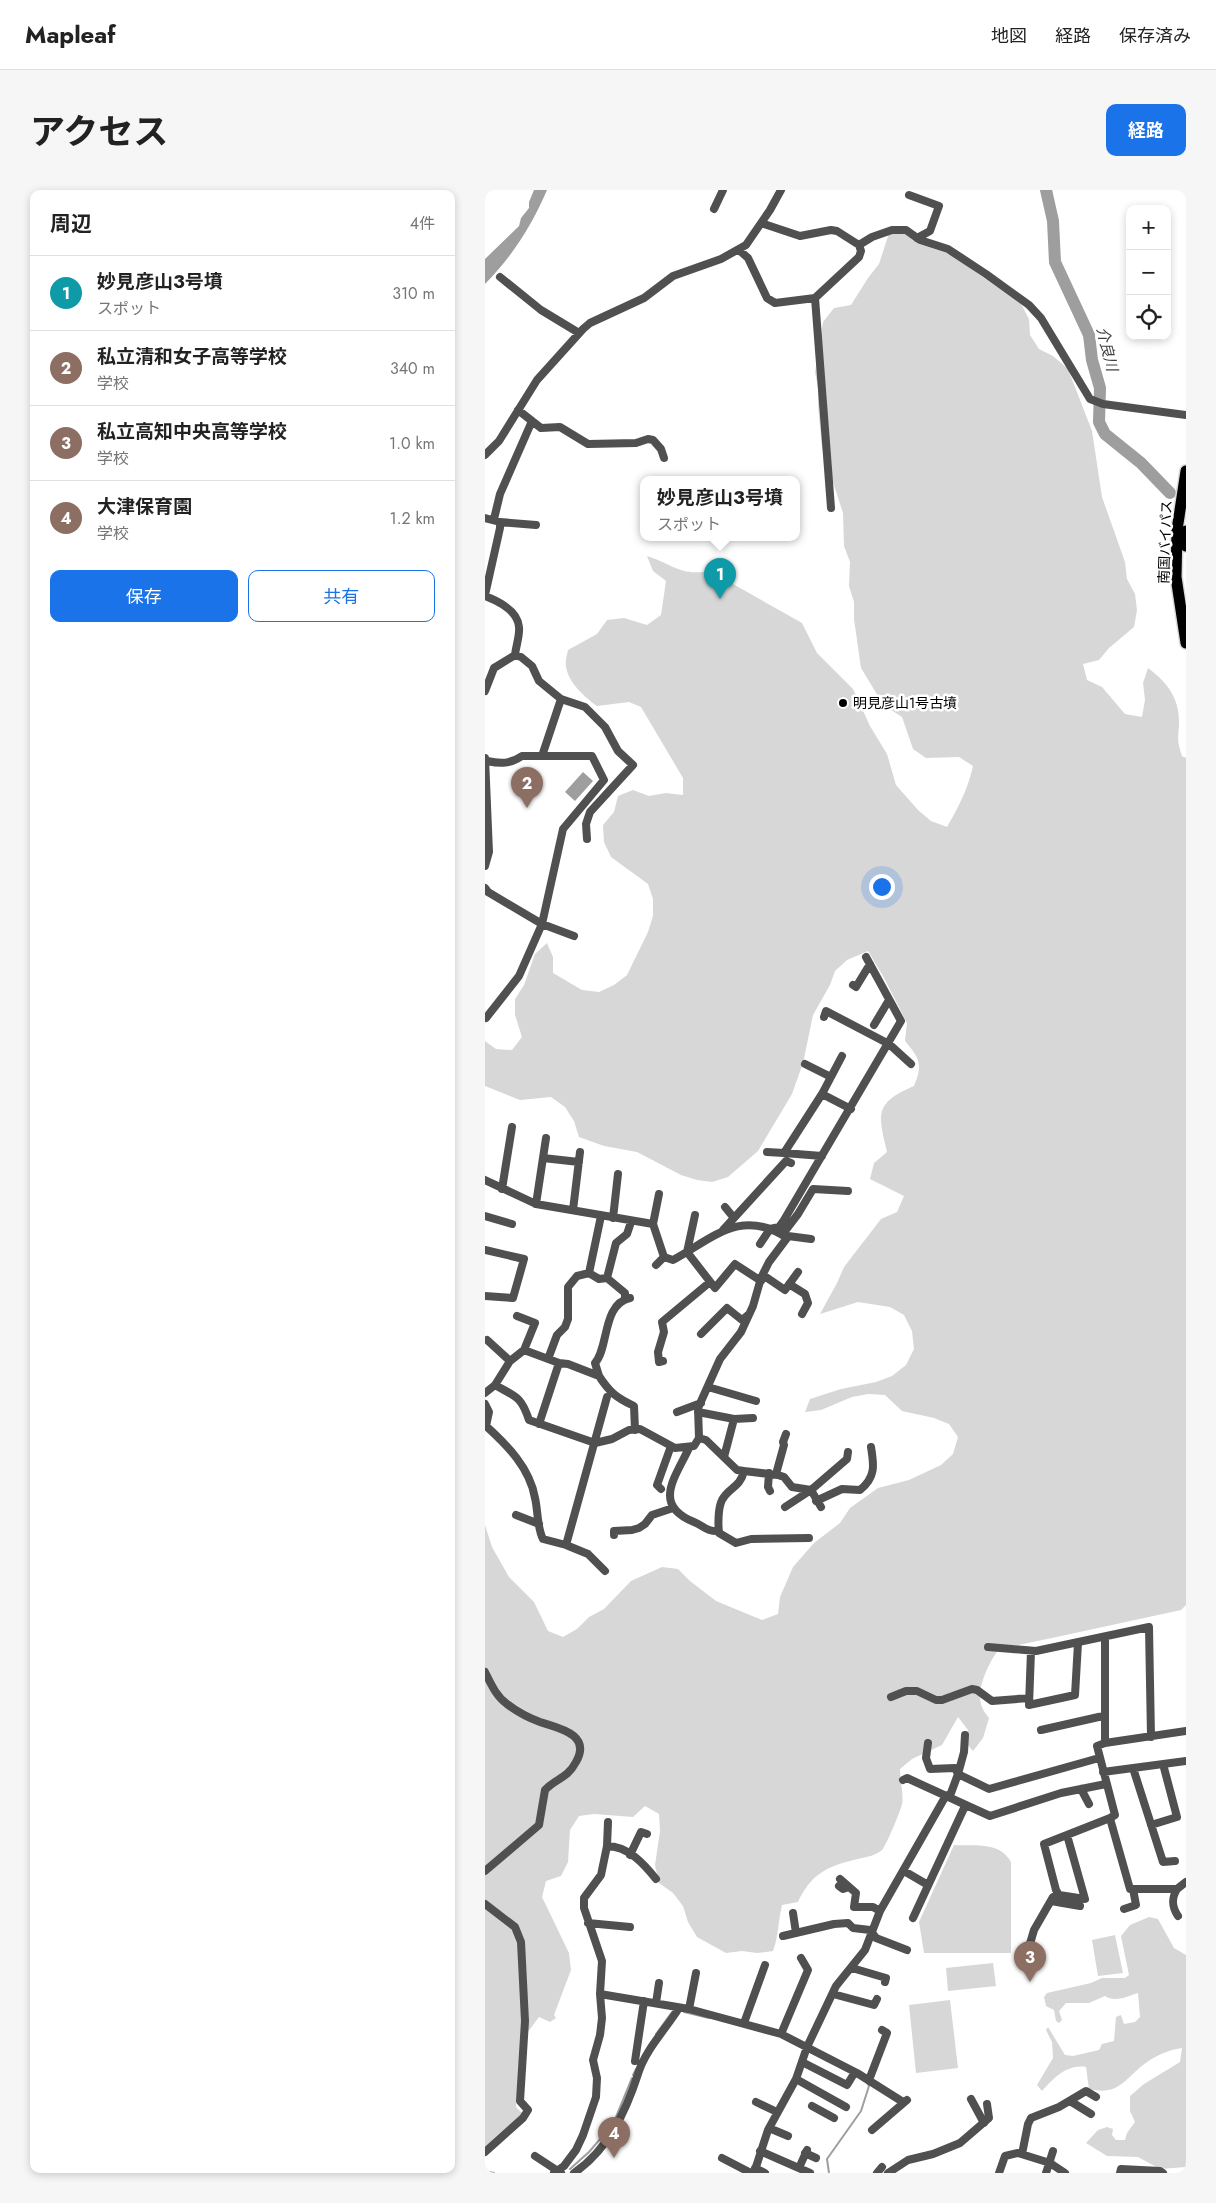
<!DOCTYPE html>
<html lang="ja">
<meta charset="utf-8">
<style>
body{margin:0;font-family:Jost,"Noto Sans JP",sans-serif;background:#f6f6f6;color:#222}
.controls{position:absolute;right:15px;top:15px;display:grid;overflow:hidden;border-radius:10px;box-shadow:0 2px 8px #0003}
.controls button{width:45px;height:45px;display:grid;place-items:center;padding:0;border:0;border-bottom:1px solid #e0e0e0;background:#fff;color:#222;font:25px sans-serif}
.you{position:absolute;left:396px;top:696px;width:18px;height:18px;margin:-12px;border:4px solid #fff;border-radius:50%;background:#1a73e8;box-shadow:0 0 0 8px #1a73e833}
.badge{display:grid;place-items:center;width:32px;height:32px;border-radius:50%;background:#1a73e8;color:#fff;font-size:16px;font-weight:700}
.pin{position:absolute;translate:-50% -41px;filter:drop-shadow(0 1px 2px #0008)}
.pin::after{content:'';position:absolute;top:26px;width:18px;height:15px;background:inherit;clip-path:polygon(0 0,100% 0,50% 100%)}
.popup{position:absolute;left:155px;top:286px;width:160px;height:65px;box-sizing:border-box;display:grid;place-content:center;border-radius:10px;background:#fff;filter:drop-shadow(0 1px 4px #0005);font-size:16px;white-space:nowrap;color:#767676}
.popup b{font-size:19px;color:#222}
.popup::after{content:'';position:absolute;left:50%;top:100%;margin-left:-10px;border:10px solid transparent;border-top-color:#fff}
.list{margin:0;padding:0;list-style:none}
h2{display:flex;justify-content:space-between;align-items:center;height:65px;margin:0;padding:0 20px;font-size:21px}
h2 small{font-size:16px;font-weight:400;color:#767676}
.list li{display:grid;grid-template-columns:32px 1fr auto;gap:15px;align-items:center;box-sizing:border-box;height:75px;padding:0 20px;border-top:1px solid #e0e0e0}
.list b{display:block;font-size:19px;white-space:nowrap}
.list p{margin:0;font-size:16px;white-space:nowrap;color:#767676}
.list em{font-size:16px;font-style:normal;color:#767676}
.actions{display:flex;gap:10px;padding:15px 20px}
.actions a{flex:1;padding:11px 0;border:1px solid #1a73e8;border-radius:10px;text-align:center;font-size:18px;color:#1a73e8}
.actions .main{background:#1a73e8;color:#fff}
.icon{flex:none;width:28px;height:28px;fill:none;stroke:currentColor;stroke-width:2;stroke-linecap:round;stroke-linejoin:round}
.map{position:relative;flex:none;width:701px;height:1983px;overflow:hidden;border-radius:10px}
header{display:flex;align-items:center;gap:30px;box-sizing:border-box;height:70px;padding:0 25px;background:#fff;border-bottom:1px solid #e0e0e0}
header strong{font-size:24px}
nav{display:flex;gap:28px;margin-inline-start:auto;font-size:18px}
.intro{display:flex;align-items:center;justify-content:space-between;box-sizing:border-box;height:120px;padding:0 30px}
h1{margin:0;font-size:35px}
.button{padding:12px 22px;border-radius:10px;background:#1a73e8;color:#fff;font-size:18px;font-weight:700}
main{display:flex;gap:30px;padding:0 30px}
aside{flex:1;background:#fff;border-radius:10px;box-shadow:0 2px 8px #0003}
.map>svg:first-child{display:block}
.green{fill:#d7d7d7}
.water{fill:#9e9e9e}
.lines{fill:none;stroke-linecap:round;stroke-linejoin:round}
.stream{stroke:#9e9e9e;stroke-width:2}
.river{stroke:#9e9e9e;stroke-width:12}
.highway-casing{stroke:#dbdbdb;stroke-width:14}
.minor{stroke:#505050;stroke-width:8}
.highway{stroke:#000;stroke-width:11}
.poi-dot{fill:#000;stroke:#fff;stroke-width:2}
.labels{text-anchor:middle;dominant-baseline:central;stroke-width:5;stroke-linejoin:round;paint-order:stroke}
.street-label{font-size:14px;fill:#000;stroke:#fff}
.poi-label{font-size:14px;fill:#000;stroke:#fff;text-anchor:start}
.water-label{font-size:15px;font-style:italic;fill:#3f3f3f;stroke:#fff}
</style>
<header>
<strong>Mapleaf</strong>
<nav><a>地図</a><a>経路</a><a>保存済み</a></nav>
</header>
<div class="intro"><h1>アクセス</h1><a class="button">経路</a></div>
<main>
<aside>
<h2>周辺<small>4件</small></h2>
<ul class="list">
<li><span class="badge" style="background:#0f9aa8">1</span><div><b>妙見彦山3号墳</b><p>スポット</p></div><em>310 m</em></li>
<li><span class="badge" style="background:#8d6e63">2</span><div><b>私立清和女子高等学校</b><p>学校</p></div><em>340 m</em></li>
<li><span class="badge" style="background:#8d6e63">3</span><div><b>私立高知中央高等学校</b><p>学校</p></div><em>1.0 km</em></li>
<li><span class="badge" style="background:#8d6e63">4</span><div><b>大津保育園</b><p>学校</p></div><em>1.2 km</em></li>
</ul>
<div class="actions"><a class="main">保存</a><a>共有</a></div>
</aside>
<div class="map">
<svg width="701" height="1983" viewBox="0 0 701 1983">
<rect width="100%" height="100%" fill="#fff"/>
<path class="green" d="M404,43L420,44L434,54L465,64L536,114L544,129L545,145L554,159L568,166L583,179L607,241L617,307L640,372L642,389L650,404L652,420L649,437L624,458L614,470L598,474L602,490L617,497L640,524L657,527L660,510L658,493L663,478C683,493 695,509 694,535C693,549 692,551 697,566L701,568V1415L696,1420L567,1448L533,1455H517C506,1468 491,1497 496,1514C497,1519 501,1524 504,1528L498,1548L488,1561L482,1554L483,1540L473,1527L457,1555L427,1569L415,1579C415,1588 419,1608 417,1614C416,1620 401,1656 397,1660C389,1667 379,1667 369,1670C341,1676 325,1686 313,1712L297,1715C293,1731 294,1745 288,1761L272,1763L257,1761L241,1763L212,1747L203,1732L198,1716L188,1703L174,1693L170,1675L175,1641L174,1624L160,1616L148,1627L109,1624L94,1626L85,1640L83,1672L76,1686L61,1691L57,1707L84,1763L86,1780L69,1825L71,1828L65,1832L54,1827L36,1851L31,1917L38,1924L0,1959V1335L7,1357L24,1387L49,1412L63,1441L78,1447L92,1439L104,1427L119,1419L146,1391L177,1377L193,1379L205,1391L231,1411L277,1430L293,1424L295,1407L308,1377L329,1353L355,1333L365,1318L393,1298L424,1290L456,1275L468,1264L473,1247L464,1234L449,1228L417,1221L400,1205L383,1204L367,1207L336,1220L320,1222L325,1209L356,1199L391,1192L407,1186L421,1175L429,1159L427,1141L419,1125L405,1117L373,1112L335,1124L352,1093L359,1077L396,1029L412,1022L419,1006L385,989L389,973L402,962C393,924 389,913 429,896C438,874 435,869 420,851L422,833L398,786L383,761L362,770L350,781L345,795L328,825L318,873L307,904L273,961L243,987L227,992L212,990L196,985L152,962L119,956L94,947L89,931L80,917L66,907L35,910L0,896V851L11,859L27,860L37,847L30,825V809L39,795L50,764L62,753L68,767V783L97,800L114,802L129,795L142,785L163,742L168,726V709L163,694L126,667L119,652L118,635L129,622L133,606L148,600L164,606L181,603L198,605V588L156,517L144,512L112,516C100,507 83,493 81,476C80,471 82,465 83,460L112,444L122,430L139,428L162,435L176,425L181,391L168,381L162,366C190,375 194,386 225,381L317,433L332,463L368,499L385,536L402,564L411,595L433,620L446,631L462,637C473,618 483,599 488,576L474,567L441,568L428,559L417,527L403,518L393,506L376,478L369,429V412L364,396L365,372L359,356L358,323L337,258L333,215V198L330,182L338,132L349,118L366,115L383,88L394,74Z
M469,1655C489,1656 515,1651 526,1672V1763H439L434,1732Z
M664,1727L673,1729L689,1758L701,1765V1977L675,1979L653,1967L622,1966L601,1953L613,1940L622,1937L628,1939L627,1945L631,1950H640L642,1943L650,1932L645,1921V1906L659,1894L695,1872L697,1858C682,1860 670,1866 658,1875C639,1890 633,1906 604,1899L601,1877C582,1874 569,1888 557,1901L552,1895L568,1868L567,1852L561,1840L563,1837L580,1865L588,1866L614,1860L617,1854L629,1851L631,1827L636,1825L639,1834L650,1832L655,1827L653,1803C643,1806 630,1813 620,1806L604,1813H581L574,1821L577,1830L574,1833L571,1831L569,1820L561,1816L559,1807L562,1803L606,1793L617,1788H640L644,1785L636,1746L645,1735Z
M630,1745L638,1783L613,1786L607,1750Z
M508,1773L511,1796L463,1801L461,1778Z
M465,1810L473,1878L431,1883L424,1815Z"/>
<path class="water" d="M49,0H62C47,35 27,67 0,94V69L34,36L36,28L44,18V12Z
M98,582L108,591L90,611L80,602Z"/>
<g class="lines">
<path class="stream" d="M199,1822L224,1828
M171,1844L187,1822
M148,1885L151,1879
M131,1927L147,1888
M85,1979L104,1962L128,1934
M0,1981L9,1983
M344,1983L342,1969L376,1921L384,1896L382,1893"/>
<path class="river" d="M561,0L568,31L570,72L604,145L607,170L615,198L614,232L620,244L656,273L685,303"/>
<defs>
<path id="highway" d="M701,281L692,340L691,387L701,453
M701,341V356"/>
</defs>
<use href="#highway" class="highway-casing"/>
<path class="minor" d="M424,5L454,16L445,41L432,48
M229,19L238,0
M276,33L315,46L346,40L352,41L374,55L387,47L407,40H421L435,50L463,59L501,84L544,115L556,128L605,209L618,214L701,225
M254,60L263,68L282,108L290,113L330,108L374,67L376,61L374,55
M15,87L56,120L94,143
M330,108L346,318
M33,220L56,238L75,237L103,254L151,253L163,249L168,250L176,259L179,268
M0,265L14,251L52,190L98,139L105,133L159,108L188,86L236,69L261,55L285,20L296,0
M0,328L15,332V338L0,405
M9,329L15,304L47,231
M15,332L51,335
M0,406C13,411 33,421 34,437C35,445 31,456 30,465L36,467L47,476L54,491L76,509L100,517L120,537L133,561L148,575L105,622L101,634L102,649
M0,501L9,478L30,465
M57,566L76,509
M0,568L4,662L0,676
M0,698L3,702L57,734L89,746
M368,795L371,797L385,774
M339,827L341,821L404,854L426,874
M1,828L34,786L57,734L78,639L119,590L107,566H37C25,574 16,574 2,571
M389,835L404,810
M320,874L346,887
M337,904L366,919
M282,962L299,963
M337,966L299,963L337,904L357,866
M58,968L94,972
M0,990L51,1014L168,1034L179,1067L188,1070C227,1049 256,1017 302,1048L284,1072L276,1088L268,1116L256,1142L235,1169L213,1218L214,1248L209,1256L190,1258L155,1239L144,1240L127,1249L110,1253L44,1230C36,1206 31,1207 10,1195
M17,999L27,937
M51,1014L61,948
M240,1017L249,1028
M88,1020L95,962
M210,1025L202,1062L230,1098L250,1074L276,1091
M0,1026L27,1034
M128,1028L133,984
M168,1034L174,1004
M294,1037L300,1041L313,1024L328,999L363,1001
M238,1040L301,971L306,973
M303,1046L326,1049
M275,1054L285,1039L294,1037L299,1030L416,831L381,767
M0,1060L39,1069L28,1108L0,1106
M171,1075L179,1067
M104,1083L114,1089L122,1088L131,1053L142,1044L146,1032
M278,1085L300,1100L313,1082
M122,1088L140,1103V1109
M304,1094L320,1104L323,1113L317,1124
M32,1126L50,1133L39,1160
M216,1144L242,1118L257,1130L263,1125
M2,1150L25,1171
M63,1169L72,1145L80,1137L83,1129V1097L92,1086L104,1083L116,1026
M178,1171L174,1172L173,1162L179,1142L177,1132L225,1092
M114,1186C125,1203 132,1208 149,1216L150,1240
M223,1197L271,1211
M0,1203L10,1195L25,1171L39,1160L74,1173L83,1174L114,1186L110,1173C124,1158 117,1114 145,1108
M0,1214L4,1222L1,1236C22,1255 45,1278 50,1308C53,1320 52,1338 58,1349L81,1355L122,1207
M192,1222L216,1213
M213,1222L249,1229L239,1267
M249,1229L268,1228
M54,1234L74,1173
M214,1248L221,1250L252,1280L259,1281C255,1298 244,1297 237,1310C233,1318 233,1334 234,1343L251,1353L266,1349L324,1348
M204,1258C190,1288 167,1315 209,1332C219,1336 222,1342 234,1341
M259,1281L293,1285L299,1287L307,1297L326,1300L336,1317
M284,1283L283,1297L285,1301
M291,1284L299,1255L298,1252L301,1244
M176,1299L172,1295L186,1256
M331,1311L357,1299L375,1300C391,1287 389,1275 386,1257
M300,1317L326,1300L362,1269L363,1262
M31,1325L54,1334
M129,1345V1341L147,1340L154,1338L160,1334L167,1325L188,1318
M81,1355L103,1364L120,1381
M503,1457L551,1461L664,1437L666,1547
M546,1461L544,1515L590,1505L593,1453
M0,1482C6,1494 11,1506 22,1514C31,1521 44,1528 55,1532C73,1538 107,1544 91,1572C82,1589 71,1588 60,1600L54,1635L0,1681
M406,1507L421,1501H432L451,1510H457L487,1499L492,1500L507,1511L544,1508
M556,1540L618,1526
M701,1541L620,1553L612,1556L630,1625L625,1628L626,1632L645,1699H692L701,1692
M443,1553L441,1568L445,1579L470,1578L473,1584
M620,1553V1447
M648,1578L678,1672L690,1671
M618,1582L701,1571
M473,1584L479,1562L480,1545
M418,1590L422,1588L505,1626L576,1603L621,1594
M596,1599L604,1614
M666,1635L692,1627L678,1574
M582,1645L600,1709L574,1705L571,1700L559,1654L625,1628
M122,1656L123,1632
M145,1665L156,1642L162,1644
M419,1681L443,1695
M355,1689L371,1703L369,1717H388L395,1721
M354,1696L358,1699L364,1697
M692,1699C686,1709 687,1717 693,1726
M566,1711L595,1716
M0,1714L30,1737L36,1752L40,1831L35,1911L43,1920L38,1928L0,1962
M639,1719L651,1715L648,1699
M308,1723L311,1743
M428,1728L480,1616
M103,1733L145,1737
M298,1746L349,1734L363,1733L368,1738L385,1740L391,1748L422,1760
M544,1757L549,1740L568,1707L574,1705
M367,1778L401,1788L400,1792
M115,1804L204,1819L296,1844L372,1883L418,1912
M348,1804L389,1815L392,1809
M171,1813L174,1793
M204,1819L211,1783
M259,1833L280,1775
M296,1844L323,1780L316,1768
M150,1871L159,1811
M317,1872L362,1895L370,1882
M311,1889L361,1917
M384,1890L402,1843L397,1840
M486,1909L499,1933
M585,1911L606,1924
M271,1912L292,1922
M327,1916L349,1928
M284,1938L303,1946
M387,1940L422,1910
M275,1961L325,1983
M320,1963L331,1968
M537,1964L543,1934L546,1928L574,1917L601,1901L611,1907
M50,1966L76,1983
M237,1968L266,1983
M270,1978L280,1983
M314,1978L322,1960
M69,1983L79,1976L91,1960L98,1945L111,1907L112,1888L108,1870L115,1845L117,1828L115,1804L117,1771L99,1718V1708L116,1685L122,1656C143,1656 159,1674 171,1689
M89,1983C123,1960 141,1921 153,1884C160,1860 181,1839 194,1818
M269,1983L283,1940L311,1889L322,1857L351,1796L380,1760L395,1721L459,1609L466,1603L473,1584L504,1599L614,1568
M392,1983L397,1977
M403,1983L423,1970L448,1964L475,1953L504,1928L502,1914
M514,1983L520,1966L533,1963L565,1973L580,1983
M561,1983L568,1961
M635,1983L636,1979L675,1981L678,1983"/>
<use href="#highway" class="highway"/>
</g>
<circle class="poi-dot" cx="358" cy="513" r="5"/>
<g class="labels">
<g class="street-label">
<text transform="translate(680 352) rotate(-88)">南国バイパス</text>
</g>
<g class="poi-label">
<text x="368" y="513">明見彦山1号古墳</text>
</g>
<g class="water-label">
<text transform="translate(622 159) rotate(76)">介良川</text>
</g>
</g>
</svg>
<div class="controls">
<button>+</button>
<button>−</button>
<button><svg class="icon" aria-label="locate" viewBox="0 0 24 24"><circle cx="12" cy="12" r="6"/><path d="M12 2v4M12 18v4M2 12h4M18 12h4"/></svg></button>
</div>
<div class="you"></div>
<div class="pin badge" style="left:235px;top:409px;background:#0f9aa8">1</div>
<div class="popup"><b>妙見彦山3号墳</b>スポット</div>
<div class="pin badge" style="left:42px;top:618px;background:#8d6e63">2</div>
<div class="pin badge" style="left:545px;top:1792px;background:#8d6e63">3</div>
<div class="pin badge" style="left:129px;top:1968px;background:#8d6e63">4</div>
</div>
</main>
